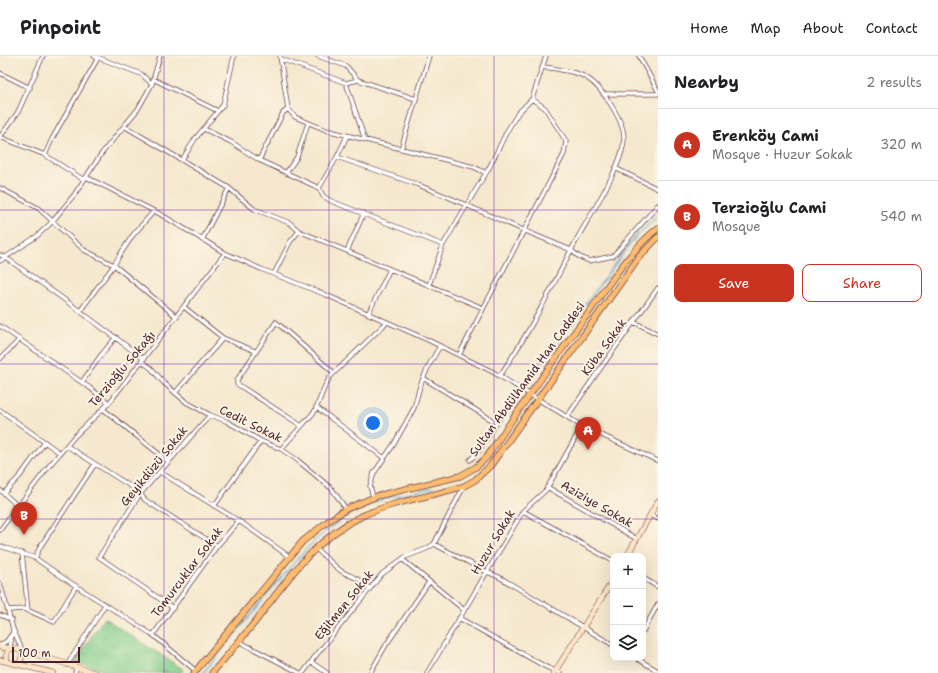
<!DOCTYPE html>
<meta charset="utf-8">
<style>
body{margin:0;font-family:"Shantell Sans",sans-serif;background:#f2f2f2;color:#202124}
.controls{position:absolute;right:12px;bottom:12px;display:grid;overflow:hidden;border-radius:8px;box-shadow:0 4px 16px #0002}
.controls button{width:36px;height:36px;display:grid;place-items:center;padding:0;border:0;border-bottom:1px solid #e0e0e0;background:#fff;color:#202124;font:20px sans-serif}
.scale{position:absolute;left:12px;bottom:10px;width:68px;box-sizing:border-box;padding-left:4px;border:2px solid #4a1f2b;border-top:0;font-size:11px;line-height:14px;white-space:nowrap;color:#4a1f2b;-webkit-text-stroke:3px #fcf5e5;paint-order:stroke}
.you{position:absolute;left:373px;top:367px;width:14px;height:14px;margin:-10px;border:3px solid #fff;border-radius:50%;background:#1a73e8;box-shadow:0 0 0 6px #1a73e833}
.badge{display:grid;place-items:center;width:26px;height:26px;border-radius:50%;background:#c8321e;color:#fff;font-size:13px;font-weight:700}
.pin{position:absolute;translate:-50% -33px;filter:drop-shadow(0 1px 2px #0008)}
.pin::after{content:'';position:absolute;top:21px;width:14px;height:12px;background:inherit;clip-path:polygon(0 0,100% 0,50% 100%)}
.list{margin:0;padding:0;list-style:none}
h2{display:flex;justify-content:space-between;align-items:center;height:52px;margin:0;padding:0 16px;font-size:17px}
h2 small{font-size:13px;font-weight:400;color:#757577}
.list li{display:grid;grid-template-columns:26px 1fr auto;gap:12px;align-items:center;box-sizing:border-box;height:72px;padding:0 16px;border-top:1px solid #e0e0e0}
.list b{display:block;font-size:15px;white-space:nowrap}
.list p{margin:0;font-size:13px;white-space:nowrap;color:#757577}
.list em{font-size:13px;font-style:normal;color:#757577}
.actions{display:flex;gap:8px;padding:12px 16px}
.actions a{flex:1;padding:9px 0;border:1px solid #c8321e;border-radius:8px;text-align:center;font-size:14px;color:#c8321e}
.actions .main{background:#c8321e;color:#fff}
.icon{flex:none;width:22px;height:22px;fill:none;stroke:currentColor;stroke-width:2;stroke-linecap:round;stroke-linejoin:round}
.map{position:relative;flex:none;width:658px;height:617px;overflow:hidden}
header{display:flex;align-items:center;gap:24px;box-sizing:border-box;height:56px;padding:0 20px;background:#fff;border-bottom:1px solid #e0e0e0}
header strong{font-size:19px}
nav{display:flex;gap:22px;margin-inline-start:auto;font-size:14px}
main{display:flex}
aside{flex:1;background:#fff}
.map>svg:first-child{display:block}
.park{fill:url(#park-crowns);stroke:#66765b}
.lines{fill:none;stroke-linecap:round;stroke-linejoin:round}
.stream{stroke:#5ba2d1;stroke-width:1.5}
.street-casing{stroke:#643d43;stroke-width:5}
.secondary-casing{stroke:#643d43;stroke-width:6}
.primary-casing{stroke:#643d43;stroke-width:7}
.street{stroke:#fff;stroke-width:3.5}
.secondary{stroke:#ffe4c6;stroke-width:5}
.primary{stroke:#febc70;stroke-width:5.5}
.grid{fill:none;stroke:#7b2cbf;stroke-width:1;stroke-opacity:0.55}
.labels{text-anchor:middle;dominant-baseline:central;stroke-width:4;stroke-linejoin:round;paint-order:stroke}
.street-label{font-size:12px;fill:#4a1f2b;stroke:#fcf5e5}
</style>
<header>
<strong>Pinpoint</strong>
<nav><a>Home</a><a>Map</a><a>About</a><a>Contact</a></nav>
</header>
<main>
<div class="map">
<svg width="658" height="617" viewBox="0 0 658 617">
<defs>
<pattern id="park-crowns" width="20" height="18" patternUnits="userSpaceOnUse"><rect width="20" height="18" fill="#83ce8b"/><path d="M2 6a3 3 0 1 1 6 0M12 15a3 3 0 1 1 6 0" fill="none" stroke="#73b078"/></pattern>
</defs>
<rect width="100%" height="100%" fill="#fcf5e5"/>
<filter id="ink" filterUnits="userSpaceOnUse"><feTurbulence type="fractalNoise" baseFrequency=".025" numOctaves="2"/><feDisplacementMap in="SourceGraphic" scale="8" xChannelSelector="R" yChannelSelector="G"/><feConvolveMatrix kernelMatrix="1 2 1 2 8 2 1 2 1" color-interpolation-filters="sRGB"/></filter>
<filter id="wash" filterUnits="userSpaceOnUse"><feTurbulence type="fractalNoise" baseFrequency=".012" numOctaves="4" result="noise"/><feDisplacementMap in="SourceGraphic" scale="16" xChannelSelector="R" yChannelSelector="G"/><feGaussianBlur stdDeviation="0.9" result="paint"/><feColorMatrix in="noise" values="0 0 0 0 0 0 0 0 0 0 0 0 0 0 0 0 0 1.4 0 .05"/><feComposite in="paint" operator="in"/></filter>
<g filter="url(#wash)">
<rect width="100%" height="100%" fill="#f5e8ce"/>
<path class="park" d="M104,562L184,614L181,617H111L75,606Z"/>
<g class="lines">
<path class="stream" d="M526,330L623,197L636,180L658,160
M203,617C224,591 245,565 267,539C296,504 320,472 363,451C385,441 409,437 433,432"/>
</g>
</g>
<g filter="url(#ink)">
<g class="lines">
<defs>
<path id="street" d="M94,0L141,18L152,28
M280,0L288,53L295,61L326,74L474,111L486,117
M318,0L346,10L358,24
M639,0L658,35
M281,3L346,27L358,24L416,43
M0,17L30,32
M153,23L218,55
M346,27L365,84
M603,38H658
M124,70L229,132L254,153L290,167L299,175L483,252
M204,73L231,86L259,104L319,132L323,140L331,145L443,189
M0,81L45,99L84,124
M0,81L18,56L43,0
M401,93L429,0
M45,99L52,83L98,2
M337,101L416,128L448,141L523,174L571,194L578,200L589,205L613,200L658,149
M182,104L195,83L223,49L234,0
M259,104L283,57L288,53
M615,112L658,133
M286,117L297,101L308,67
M86,121L160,158L225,197L261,213L324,238L430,285L493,316L582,370L658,405
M0,132L38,152L84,194L114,209L177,261
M319,132L337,101L347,80
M202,184L229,132
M347,195L364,157
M0,199L5,201L69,247L144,303
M0,205L37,180L52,166L74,139L102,97L138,53L152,28L160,0
M274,218L290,186L299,175
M429,229L443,189L489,112L507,75L518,57L532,43L546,0
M184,251L223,282L255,295
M80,255L114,209L121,197L133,179L154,155
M368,258L390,213
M634,266L658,278
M0,270L90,332L109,347
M459,299L564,98L566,85L545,52L532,43
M0,303L20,283
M142,306L151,312L164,327L186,346L210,359L226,365L261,385L281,393L296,403L332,433L346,453
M500,320C511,302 523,285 533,266C549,239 562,211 577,183C590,159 624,108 624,82C624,65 602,31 587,22C576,15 556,13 543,11
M423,322L497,367L478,396L470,404
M82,326L101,299L116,281
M175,337L223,282
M316,351L384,402
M103,353L169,406
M0,354L60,397
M567,361L595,320L658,232
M497,367L520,332
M302,370L237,328V324L276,266L334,317
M67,390L138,435L145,444L217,490
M281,393L315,355L325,330L330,321L387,266
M160,416L242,467L290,501
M547,431L637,483
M0,434L18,450
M4,437L20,420L45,386
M373,441L370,430L374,417L394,388L414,352L420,330L429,309L440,290
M214,450L261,385
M523,455L613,505
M650,459L658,463
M0,474L49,410L74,381L109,347L225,197
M434,488L487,516L499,521L613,589
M0,490L35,502L65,523L153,579L196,615
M315,492C324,500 332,508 341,515C351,521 363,523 370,533
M22,497L28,555
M35,502L40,491L95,408
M402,503L464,554
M643,522L658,531
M0,527L13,573L22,594
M173,552L99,501L140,438L210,359
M9,554L25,553L54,566L76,530
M0,559L12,564
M459,562L546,611L560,617
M643,575L658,548
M153,579L217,490L239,465
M240,586L300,617
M0,589L7,585L11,579
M10,592L13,573
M636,602L658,615
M311,606L327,617
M67,609L105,549
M75,617L76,612
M303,617L314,602L382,518L405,501L426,493L434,488L464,430
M370,617L386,589L429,526
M427,617L523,455L546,434L582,370"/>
<path id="secondary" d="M627,500L658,445
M0,591L22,594L95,617
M0,604L53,617
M7,605C6,600 6,597 10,592
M19,608C22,603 23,600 22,594
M554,617L613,524"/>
<path id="primary" d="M194,617L303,485L327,466L346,453L377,440L460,420L476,411L487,401C519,352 553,306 587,259C608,230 630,194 658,172
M212,617C227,600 241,583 255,566C286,525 314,483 362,460C394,445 430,441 464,430L475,424L491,409L639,201L658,181"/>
</defs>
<use href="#street" class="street-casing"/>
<use href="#secondary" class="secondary-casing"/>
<use href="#primary" class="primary-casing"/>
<use href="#street" class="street"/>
<use href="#secondary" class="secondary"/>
<use href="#primary" class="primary"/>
</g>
</g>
<path class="grid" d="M164,0V617M329,0V617M494,0V617M0,154H658M0,308H658M0,463H658"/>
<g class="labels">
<g class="street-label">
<text transform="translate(604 291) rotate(-54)">Küba Sokak</text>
<text transform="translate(122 313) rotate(-50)">Terzioğlu Sokağı</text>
<text transform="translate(527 323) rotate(-54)">Sultan Abdülhamid Han Caddesi</text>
<text transform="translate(251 368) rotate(26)">Cedit Sokak</text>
<text transform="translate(154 410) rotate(-51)">Geyikdüzü Sokak</text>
<text transform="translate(597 448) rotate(30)">Aziziye Sokak</text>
<text transform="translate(493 486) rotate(-59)">Huzur Sokak</text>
<text transform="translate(187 516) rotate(-53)">Tomurcuklar Sokak</text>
<text transform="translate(344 549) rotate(-51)">Eğitmen Sokak</text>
</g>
</g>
</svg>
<div class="controls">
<button>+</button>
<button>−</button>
<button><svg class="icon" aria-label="layers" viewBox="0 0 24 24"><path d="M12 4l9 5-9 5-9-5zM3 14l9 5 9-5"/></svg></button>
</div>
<div class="scale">100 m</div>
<div class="you"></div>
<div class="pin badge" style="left:588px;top:394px">A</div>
<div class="pin badge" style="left:24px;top:479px">B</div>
</div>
<aside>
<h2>Nearby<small>2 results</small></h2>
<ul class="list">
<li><span class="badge">A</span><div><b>Erenköy Cami</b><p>Mosque · Huzur Sokak</p></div><em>320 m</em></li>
<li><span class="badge">B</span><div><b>Terzioğlu Cami</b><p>Mosque</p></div><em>540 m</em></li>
</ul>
<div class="actions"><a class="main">Save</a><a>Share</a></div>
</aside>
</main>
